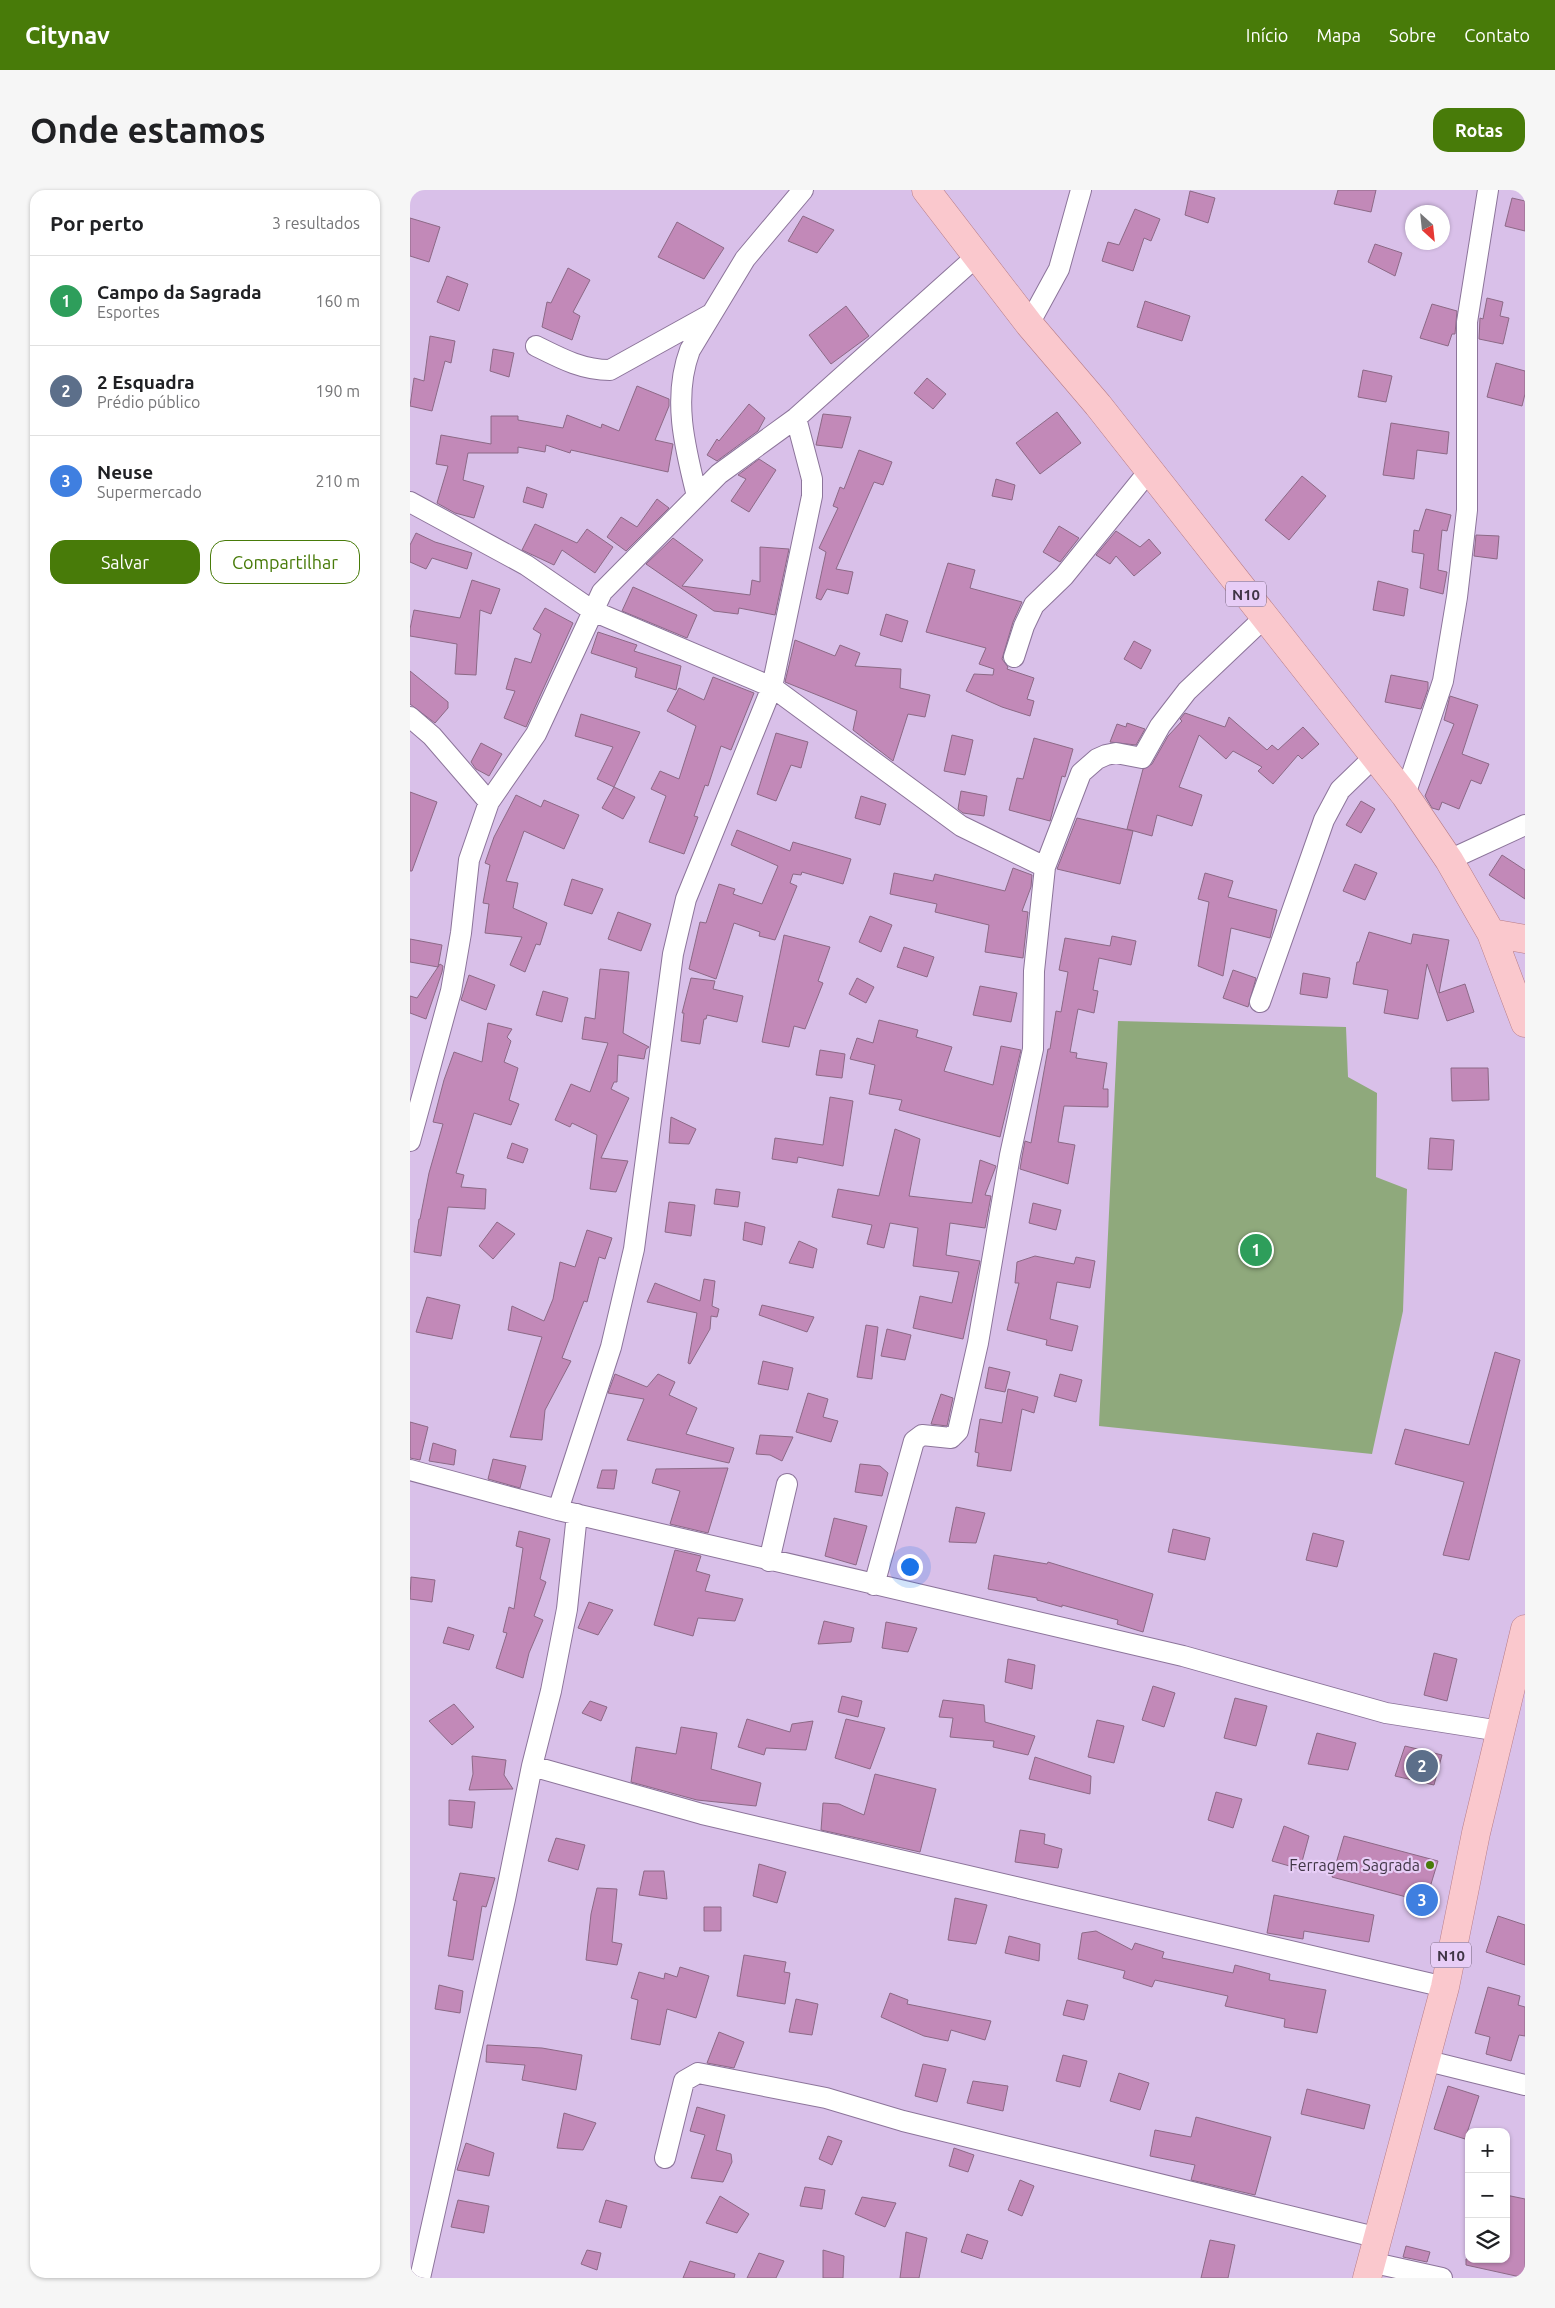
<!DOCTYPE html>
<html lang="pt">
<meta charset="utf-8">
<style>
body{margin:0;font-family:Ubuntu,sans-serif;background:#f6f6f6;color:#202124}
.controls{position:absolute;right:15px;bottom:15px;display:grid;overflow:hidden;border-radius:10px;box-shadow:0 1px 4px #0004}
.controls button{width:45px;height:45px;display:grid;place-items:center;padding:0;border:0;border-bottom:1px solid #e0e0e0;background:#fff;color:#202124;font:25px sans-serif}
.compass{position:absolute;left:995px;top:15px;width:45px;height:45px;border-radius:50%;background:#fff;box-shadow:0 1px 4px #0004;rotate:153deg}
.you{position:absolute;left:499px;top:1376px;width:18px;height:18px;margin:-12px;border:4px solid #fff;border-radius:50%;background:#1a73e8;box-shadow:0 0 0 8px #1a73e833}
.badge{display:grid;place-items:center;width:32px;height:32px;border-radius:50%;background:#487b09;color:#fff;font-size:16px;font-weight:700}
.pin{position:absolute;translate:-50% -50%;border:2px solid #fff;box-shadow:0 1px 5px #0006}
.list{margin:0;padding:0;list-style:none}
h2{display:flex;justify-content:space-between;align-items:center;height:65px;margin:0;padding:0 20px;font-size:21px}
h2 small{font-size:16px;font-weight:400;color:#757577}
.list li{display:grid;grid-template-columns:32px 1fr auto;gap:15px;align-items:center;box-sizing:border-box;height:90px;padding:0 20px;border-top:1px solid #e0e0e0}
.list b{display:block;font-size:19px;white-space:nowrap}
.list p{margin:0;font-size:16px;white-space:nowrap;color:#757577}
.list em{font-size:16px;font-style:normal;color:#757577}
.actions{display:flex;gap:10px;padding:15px 20px}
.actions a{flex:1;padding:11px 0;border:1px solid #487b09;border-radius:15px;text-align:center;font-size:18px;color:#487b09}
.actions .main{background:#487b09;color:#fff}
.icon{flex:none;width:28px;height:28px;fill:none;stroke:currentColor;stroke-width:2;stroke-linecap:round;stroke-linejoin:round}
.map{position:relative;flex:none;width:1115px;height:2088px;overflow:hidden;border-radius:15px}
header{display:flex;align-items:center;gap:30px;box-sizing:border-box;height:70px;padding:0 25px;background:#487b09;color:#fff}
header strong{font-size:24px}
nav{display:flex;gap:28px;margin-inline-start:auto;font-size:18px}
.intro{display:flex;align-items:center;justify-content:space-between;box-sizing:border-box;height:120px;padding:0 30px}
h1{margin:0;font-size:35px}
.button{padding:12px 22px;border-radius:15px;background:#487b09;color:#fff;font-size:18px;font-weight:700}
main{display:flex;gap:30px;padding:0 30px}
aside{flex:1;background:#fff;border-radius:15px;box-shadow:0 1px 4px #0004}
.map>svg:first-child{display:block}
.green{fill:#8fa97c}
.building{fill:#c289b8;stroke:#8c6986}
.lines{fill:none;stroke-linecap:round;stroke-linejoin:round}
.street-casing{stroke:#8c749a;stroke-width:22}
.primary-casing{stroke:#b77d88;stroke-width:29}
.street{stroke:#fff;stroke-width:20}
.primary{stroke:#fac8cd;stroke-width:28}
.poi-dot{fill:#487b09;stroke:#e7cdf6;stroke-width:2}
.labels{text-anchor:middle;dominant-baseline:central;stroke-width:4.5;stroke-linejoin:round;paint-order:stroke}
.shield{fill:#e7cdf6;stroke:#72637b;stroke-width:1}
.shield-label{font-size:15px;font-weight:bold;fill:#403646}
.poi-label{font-size:16px;fill:#403646;stroke:#e7cdf6;text-anchor:end}
</style>
<header>
<strong>Citynav</strong>
<nav><a>Início</a><a>Mapa</a><a>Sobre</a><a>Contato</a></nav>
</header>
<div class="intro"><h1>Onde estamos</h1><a class="button">Rotas</a></div>
<main>
<aside>
<h2>Por perto<small>3 resultados</small></h2>
<ul class="list">
<li><span class="badge" style="background:#2e9e5b">1</span><div><b>Campo da Sagrada</b><p>Esportes</p></div><em>160 m</em></li>
<li><span class="badge" style="background:#5c6f8a">2</span><div><b>2 Esquadra</b><p>Prédio público</p></div><em>190 m</em></li>
<li><span class="badge" style="background:#3f7fe0">3</span><div><b>Neuse</b><p>Supermercado</p></div><em>210 m</em></li>
</ul>
<div class="actions"><a class="main">Salvar</a><a>Compartilhar</a></div>
</aside>
<div class="map">
<svg width="1115" height="2088" viewBox="0 0 1115 2088">
<rect width="100%" height="100%" fill="#d9c0e9"/>
<path class="green" d="M708,831L936,837L938,887L967,903L966,987L997,999L993,1121L962,1264L689,1236Z"/>
<path class="building" d="M928,0H966L961,22L924,14Z
M780,1L805,8L798,33L775,25Z
M1102,8L1115,11V41L1095,36Z
M725,19L750,29L741,51L734,48L723,81L692,71L698,52L709,55Z
M393,26L424,40L407,63L378,51Z
M0,28L30,37L19,72L0,66Z
M267,32L314,58L294,89L248,67Z
M965,54L992,63L985,86L958,72Z
M158,78L180,90L163,122L170,126L162,150L132,137L137,112L141,113Z
M37,86L58,94L49,121L27,112Z
M1077,108L1093,112L1090,126L1099,128L1093,154L1069,149L1070,128L1073,129Z
M735,111L780,126L772,151L727,137Z
M1022,114L1047,121L1045,144H1042L1038,156L1010,148Z
M436,116L459,146L421,174L399,145Z
M20,146L45,151L41,173L35,171L22,221L0,216L4,188L14,191Z
M83,159L104,163L99,187L80,181Z
M1086,173L1115,181V204L1112,216L1077,207Z
M953,180L982,186L976,212L948,207Z
M517,188L536,204L523,219L504,203Z
M227,196L259,209V216L245,250L263,254L258,282L161,260L160,263L136,255L135,262L108,257V263H58L53,290L74,296L64,328L45,323L27,313L38,276L26,274L31,245L81,254V226H108V230L153,238L157,225L191,238L192,234L209,241Z
M339,214L355,228L348,241L307,271L297,265L307,249L309,251Z
M647,222L671,253L630,284L606,253Z
M413,224L441,227L432,258L406,255Z
M981,233L1039,242L1037,264L1007,260L1004,289L973,285Z
M449,260L482,272L473,295L464,292L426,379L443,382L438,404L417,399L411,410L406,408L416,362L409,358L428,318L423,316L430,297L434,299Z
M349,269L366,280L339,322L321,311L336,289L328,285Z
M892,286L916,306L879,350L855,330Z
M586,289L605,295L602,310L582,306Z
M117,297L137,304L133,318L113,312Z
M247,309L259,318L216,361L197,347L211,327L227,337Z
M1016,319L1041,325L1037,341L1032,340L1028,380L1037,382L1033,404L1010,398L1014,364L1002,362L1004,340L1009,341Z
M125,334L167,353L177,339L203,357L185,383L152,360L144,375L112,360Z
M649,336L669,348L650,372L633,362Z
M706,341L730,357L739,349L751,363L724,386L706,366L700,374L686,365Z
M6,343L25,352L62,363L57,379L22,368L16,379L0,372V355Z
M1066,345L1089,346L1087,369L1064,366Z
M263,348L293,370L272,396L340,405L342,390L350,392V357L379,359L365,425L329,418L328,424L304,421L236,374Z
M538,373L565,380L560,398L612,412L603,432L592,469L598,477L597,479L624,488L617,509L624,511L620,526L592,517L556,501L564,484L583,485L584,479L569,474L576,458L516,442Z
M62,390L90,399L81,424L70,420L66,485L45,484L47,454L0,446V439L4,420L50,428Z
M968,391L998,399L994,426L963,420Z
M223,397L287,425L277,448L212,421Z
M135,418L163,433L116,537L94,528L105,501L96,499L105,468L121,473L131,444L123,439Z
M476,424L498,431L492,452L470,445Z
M188,442L227,455L224,461L271,476L266,500L225,487L227,478L181,463Z
M385,450L425,466L430,455L450,463L445,476L491,479L490,498L520,505L515,527L498,524L483,571L443,540L447,521L375,492Z
M724,451L741,460L731,479L714,469Z
M0,481L38,512V518L25,533L0,514Z
M981,485L1018,492V499L1011,519L975,512Z
M303,487L344,503L321,560L311,556L298,596L295,595L284,626L288,627L274,664L239,652L256,606L241,599L250,581L269,589L286,536L257,521L269,498L294,510Z
M1040,506L1068,515L1052,564L1079,574L1071,594L1061,590L1049,619L1032,612L1029,620L1022,618L1015,606L1044,534L1034,530Z
M775,523L815,537L819,527L857,560L862,555L868,560L893,537L909,554L892,569L888,565L863,594L848,581L852,577L823,561L816,569L789,545L769,597L792,605L782,636L747,625L742,646L717,639L733,579L742,574L758,546L772,531L770,529Z
M171,524L230,542L204,597L187,589L203,557L165,546Z
M717,533L735,539L726,555L700,552L707,534L716,537Z
M366,543L398,552L391,578L381,575L366,611L347,604Z
M542,545L563,550L555,585L534,581Z
M624,548L663,559L655,587L652,586L640,631L599,620L607,588L613,589Z
M71,553L92,564L79,586L66,579L61,572Z
M204,597L225,607L213,629L192,618Z
M551,601L577,606L574,626L553,623L548,619Z
M0,602L27,612L2,681H0Z
M106,605L131,617L134,610L169,625L154,659L114,641L96,691L108,693L103,718L137,733L130,755L126,754L115,782L100,775L112,747L75,743L79,714L73,713L80,675L75,673L84,647Z
M451,606L476,614L470,635L445,628Z
M951,611L965,619L951,643L936,635Z
M667,628L723,641L710,694L647,679Z
M327,640L380,661L383,652L441,669L433,694L392,682L391,685L383,684L380,693L387,696L365,750L349,746L350,742L324,733L306,789L279,779L290,732L296,733L309,694L325,699L323,704L352,714L368,676L321,655Z
M1092,665L1115,680V709L1079,685Z
M945,674L967,683L955,710L933,701Z
M603,678L622,685L621,697L612,721L618,722L613,768L575,762L579,735L525,722L527,714L480,704L484,683L523,691L525,684L595,701Z
M795,683L823,691L818,707L867,720L860,748L821,738L813,786L788,776L799,712L788,709Z
M162,689L193,699L182,724L154,715Z
M208,722L241,734L231,761L198,749Z
M460,726L482,735L471,762L449,752Z
M959,742L1001,754L1003,744L1039,750L1029,803L1055,794L1064,822L1037,831L1017,774L1008,829L974,823L978,800L943,794L947,772H949Z
M374,745L420,757L408,791L413,793L395,839L384,836L379,857L352,852Z
M702,746L726,751L721,775L689,768L683,800L688,801L684,823L668,819L660,862L667,863L666,868L697,873L693,899H698V917L654,916L648,952L665,955L658,994L610,979L612,967L615,951L621,953L638,859H640L646,821L651,822L658,782L649,780L655,748L700,756Z
M0,749L32,755L28,777L0,772Z
M494,757L524,767L517,787L487,777Z
M30,774L33,776L32,782L16,829L0,823V806L7,808Z
M190,779L219,782L213,843L239,857L236,859L234,869L208,865L207,892H204L201,899L219,908L191,968L218,971L206,1002L180,999L187,945L162,933L160,937L145,930L161,894L180,902L198,853L172,849L175,827L185,829Z
M823,780L846,788L838,817L813,808Z
M893,783L920,788L917,808L890,804Z
M59,785L85,795L76,820L51,810Z
M281,788L305,791L303,799L333,806L327,832L297,825L296,829H294L290,854L271,851L274,823H272Z
M447,788L464,797L456,813L439,804Z
M570,796L607,803L601,832L563,825Z
M133,801L158,808L152,832L126,825Z
M469,830L508,840L506,847L542,857L534,881L583,895L591,856L611,860L590,947L489,920L492,910L459,904L465,875L440,869L447,848L463,853Z
M78,833L102,839L97,847L101,851L94,872L108,878L99,910L109,914L101,935L64,923L46,983L54,985L51,997L76,999L75,1019L38,1017L31,1066L4,1062L9,1029H10L19,983L33,934L23,932L34,890L44,862L72,872Z
M410,860L435,864L432,888L406,885Z
M1041,878H1078L1079,910L1042,911Z
M420,907L443,911L433,976L388,967L387,973L362,969L365,948L413,955Z
M261,927L286,939L279,954L259,953Z
M485,939L510,949L499,1006L562,1013L570,970L586,976L575,1005L581,1006L575,1038L540,1033L536,1065L570,1071L553,1149L503,1138L510,1106L542,1113L549,1082L503,1076L508,1038L480,1033L474,1058L457,1054L462,1035L422,1027L428,999L469,1006Z
M1020,948L1044,950L1042,980L1018,979Z
M102,953L118,959L113,973L97,968Z
M306,999L330,1002L328,1017L304,1014Z
M259,1012L285,1015L281,1046L255,1042Z
M623,1013L651,1020L646,1040L619,1033Z
M87,1032L105,1044L83,1069L69,1056Z
M335,1032L355,1037L352,1055L333,1050Z
M177,1040L202,1048L195,1069L189,1067L177,1112L174,1111L152,1168L161,1171L135,1220L132,1250L100,1247L132,1147L98,1140L102,1116L134,1131L143,1109L150,1072L165,1077Z
M389,1051L407,1059L403,1078L379,1073Z
M625,1066L664,1074L666,1067L685,1071L680,1098L647,1092L640,1129L668,1136L662,1161L636,1155L637,1150L597,1140L609,1093H605L607,1072Z
M294,1089L305,1091L302,1116L309,1119L307,1127L301,1126L300,1139L280,1174L278,1173L287,1123L237,1112L245,1093L290,1111Z
M17,1107L50,1115L42,1149L6,1142Z
M352,1115L404,1127L397,1142L349,1125Z
M456,1135L468,1137L462,1189L447,1187Z
M477,1139L501,1145L495,1170L471,1166Z
M1085,1162L1110,1170L1059,1370L1033,1365L1054,1292L985,1274L995,1239L1059,1255Z
M353,1171L383,1178L378,1200L348,1194Z
M579,1177L600,1182L595,1202L575,1198Z
M205,1184L237,1197L248,1184L265,1192L259,1205L287,1218L276,1244L324,1258L319,1273L217,1250L234,1209L198,1203Z
M650,1184L672,1190L666,1212L644,1206Z
M598,1199L628,1207L624,1223L612,1219L601,1281L567,1276L569,1263L565,1262L570,1229L592,1233Z
M398,1203L418,1209L413,1227L428,1231L421,1252L386,1242Z
M531,1204L543,1208L537,1236L521,1234Z
M0,1232L18,1237L10,1270L0,1268Z
M350,1245L383,1247L372,1271L360,1265L346,1264Z
M23,1253L46,1260L44,1275L19,1271Z
M83,1269L116,1276L110,1298L78,1289Z
M450,1274L470,1276L478,1283L472,1306L445,1302Z
M318,1278L298,1343L260,1334L270,1301L242,1293L246,1279Z
M192,1280H207L204,1299L187,1298Z
M546,1317L575,1323L566,1353L539,1352Z
M424,1328L457,1336L446,1375L415,1366Z
M763,1339L800,1348L795,1370L758,1362Z
M109,1341L140,1349L130,1389L136,1392L124,1426L133,1430L119,1463L113,1488L86,1478L97,1443L93,1442L99,1417L104,1419L113,1358L106,1356Z
M903,1343L934,1351L927,1377L896,1370Z
M265,1360L291,1366L286,1381L300,1385L295,1401L333,1409L325,1431L288,1428L283,1446L244,1435Z
M584,1365L637,1374L638,1372L743,1404L733,1442L707,1434L708,1430L652,1415V1417L627,1410V1408L578,1399Z
M1,1387L25,1390L22,1412L0,1409Z
M179,1412L203,1420L188,1445L168,1438Z
M414,1431L444,1438L441,1452L408,1454Z
M476,1432L507,1438L498,1462L472,1458Z
M38,1437L64,1445L59,1460L33,1453Z
M1024,1463L1047,1469L1037,1511L1014,1505Z
M598,1469L625,1475L622,1499L595,1492Z
M743,1496L765,1503L754,1537L732,1530Z
M432,1506L452,1511L448,1527L428,1522Z
M825,1508L857,1516L846,1556L814,1548Z
M533,1510L574,1515L575,1532L625,1546L618,1565L583,1557L584,1551L540,1547L543,1528L529,1527Z
M180,1511L197,1517L191,1531L172,1523Z
M44,1514L64,1537L42,1555L19,1531Z
M337,1529L380,1542L382,1534L403,1531L396,1560L356,1558L354,1565L328,1557Z
M436,1529L475,1538L460,1579L425,1568Z
M687,1530L714,1536L704,1573L678,1567Z
M271,1537L307,1543L301,1579L351,1593L346,1616L287,1610L221,1592L226,1557L266,1564Z
M907,1543L946,1553L938,1580L898,1574Z
M995,1556L1032,1565L1024,1595L985,1586Z
M62,1566L96,1570L94,1585L103,1599L59,1600L63,1584Z
M625,1567L681,1586L680,1604L619,1589Z
M465,1584L526,1599L510,1662L411,1640L413,1613L429,1614L454,1625Z
M806,1602L832,1609L823,1638L798,1630Z
M39,1610L65,1612L62,1638L39,1635Z
M874,1636L899,1646L890,1679L862,1671Z
M610,1640L635,1644L634,1654L652,1659L648,1678L605,1672Z
M934,1646L1028,1671L1014,1717L999,1712L1000,1708L922,1687Z
M146,1648L175,1655L168,1680L138,1671Z
M349,1674L376,1682L367,1713L343,1706Z
M234,1681H254L257,1709L229,1705Z
M50,1683L85,1688L76,1717L72,1716L63,1770L38,1766L47,1711L43,1710Z
M187,1698L207,1699L202,1752L212,1754L207,1775L176,1770L181,1724Z
M864,1705L964,1725L959,1752L894,1741L893,1749L857,1743Z
M545,1708L577,1715L566,1754L538,1750Z
M294,1717H311V1741H294Z
M1088,1726L1115,1735V1775L1076,1762Z
M686,1741L722,1760L725,1753L754,1762L752,1768L823,1783L825,1775L860,1784L859,1790L916,1800L907,1843L874,1837L875,1829L815,1816L818,1806L745,1790L742,1797L713,1788L715,1781L668,1769L672,1743Z
M599,1746L630,1754L629,1771L595,1763Z
M334,1765L376,1772L374,1782L380,1783L375,1814L327,1806Z
M270,1777L299,1786L286,1828L257,1819L250,1855L221,1849L228,1810L221,1808L229,1782L254,1789L255,1783L267,1787Z
M29,1795L53,1801L50,1823L25,1819Z
M1078,1797L1110,1806L1108,1815L1115,1817V1846L1109,1845L1101,1871L1076,1864L1080,1847L1065,1843Z
M480,1803L498,1810L497,1814L581,1831L575,1850L541,1840L538,1851L514,1846L471,1827Z
M386,1809L408,1814L402,1845L379,1842Z
M657,1810L678,1815L674,1830L653,1825Z
M309,1842L334,1852L324,1878L297,1873Z
M77,1855L132,1858L172,1865L166,1900L112,1890L115,1875L76,1872Z
M653,1865L677,1871L670,1897L646,1891Z
M513,1874L536,1879L527,1912L505,1906Z
M709,1883L739,1893L730,1920L700,1911Z
M563,1891L598,1896L593,1921L557,1913Z
M1038,1896L1069,1906L1055,1949L1024,1939Z
M897,1899L960,1915L954,1939L891,1924Z
M287,1917L315,1925L306,1960L321,1964L322,1972L313,1992L281,1988L295,1945L280,1941Z
M154,1923L186,1933L173,1960L147,1958Z
M786,1927L861,1947L845,2005L781,1990L785,1975L740,1966L745,1940L781,1947Z
M418,1946L432,1951L422,1975L409,1969Z
M56,1953L84,1963L79,1986L47,1980Z
M544,1958L564,1965L558,1982L539,1976Z
M610,1990L624,1996L612,2026L598,2020Z
M395,1997L415,2000L412,2019L390,2016Z
M1096,2005L1115,2009V2088L1056,2075V2069H1096Z
M310,2006L339,2024L327,2043L296,2033Z
M452,2007L486,2013L475,2037L445,2024Z
M48,2010L79,2016L74,2043L41,2037Z
M196,2010L217,2016L211,2038L189,2032Z
M496,2042L517,2048L509,2088H490Z
M557,2044L578,2051L572,2069L551,2062Z
M800,2050L825,2055L818,2088H791Z
M996,2056L1020,2062L1017,2072L993,2067Z
M177,2060L191,2063L187,2080L171,2074Z
M413,2060L434,2066L433,2088H413Z
M349,2063L374,2071L366,2088H337Z
M280,2071L325,2084L324,2088H273Z"/>
<g class="lines">
<defs>
<path id="street" d="M619,134L649,79L671,0
M126,156C150,168 172,180 200,180L301,124
M287,306C275,258 262,208 280,160L335,69L393,0
M0,312L116,375L183,421L362,497L551,636L635,677
M604,467L614,436L624,415L654,386L739,281
M0,527L22,546L79,612
M995,605L1033,491L1047,407L1057,320V132L1078,0
M1039,670L1115,635
M850,812L914,630L930,600L963,568
M0,951L41,801L51,743L59,670L79,612L126,544L192,402L309,284L386,228L567,66
M0,1280L148,1320L773,1466L976,1523L1090,1541
M148,1320L201,1157L224,1059L263,764L276,709L362,497L402,306V289L386,228
M359,1371L377,1294
M464,1395L504,1251L512,1245L541,1248L548,1241L568,1153L600,965L623,859L624,781L635,677L671,583L687,569L696,565L706,563L732,568L750,536L777,501L854,428
M122,1576L292,1624L1035,1797
M1014,1870L1115,1895
M255,1968L274,1891L288,1883L416,1908L493,1931L969,2048
M960,2072L1032,2088
M10,2088L95,1709L122,1576L141,1501L157,1419L167,1324"/>
<path id="primary" d="M516,0L619,134L688,215L995,605L1039,670L1081,743L1115,833
M1081,743L1115,749
M957,2088L1035,1797L1066,1643L1115,1439"/>
</defs>
<use href="#street" class="street-casing"/>
<use href="#primary" class="primary-casing"/>
<use href="#street" class="street"/>
<use href="#primary" class="primary"/>
</g>
<circle class="poi-dot" cx="1020" cy="1675" r="5"/>
<g class="labels">
<g class="shield">
<rect x="816" y="391.5" width="40" height="25" rx="4"/>
<rect x="1021" y="1752.5" width="40" height="25" rx="4"/>
</g>
<g class="shield-label">
<text x="836" y="404">N10</text>
<text x="1041" y="1765">N10</text>
</g>
<g class="poi-label">
<text x="1010" y="1675">Ferragem Sagrada</text>
</g>
</g>
</svg>
<div class="controls">
<button>+</button>
<button>−</button>
<button><svg class="icon" aria-label="layers" viewBox="0 0 24 24"><path d="M12 4l9 5-9 5-9-5zM3 14l9 5 9-5"/></svg></button>
</div>
<svg class="compass" viewBox="-18 -18 36 36"><path d="M0-13l5 13h-10z" fill="#e53935"/><path d="M0 13l5-13h-10z" fill="#757577"/></svg>
<div class="you"></div>
<div class="pin badge" style="left:846px;top:1060px;background:#2e9e5b">1</div>
<div class="pin badge" style="left:1012px;top:1576px;background:#5c6f8a">2</div>
<div class="pin badge" style="left:1012px;top:1710px;background:#3f7fe0">3</div>
</div>
</main>
